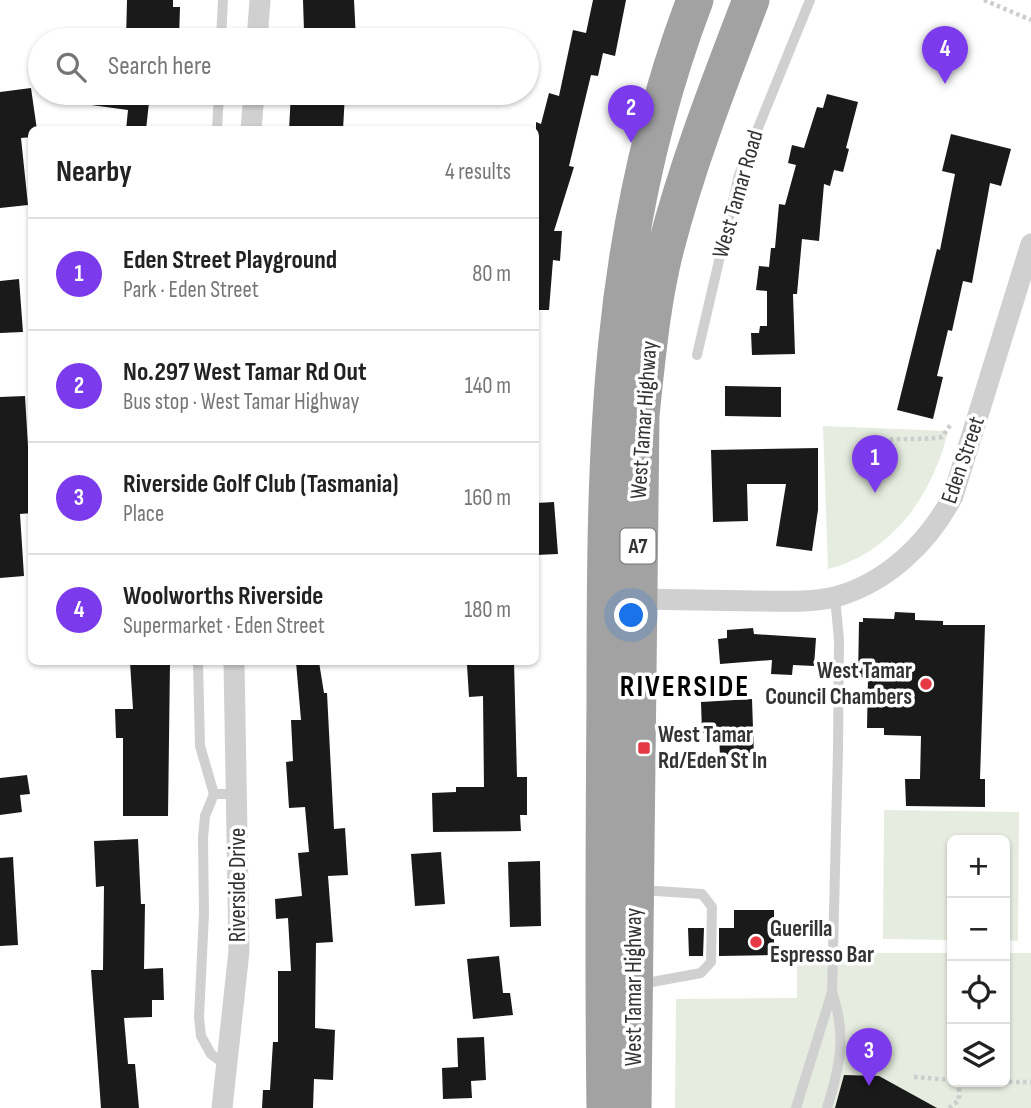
<!DOCTYPE html>
<meta charset="utf-8">
<style>
body{margin:0;font-family:"Sofia Sans Condensed",sans-serif;background:#f6f6f6;color:#222}
.controls{position:absolute;right:21px;bottom:21px;display:grid;overflow:hidden;border-radius:10px;box-shadow:0 2px 5px #0004}
.controls button{width:63px;height:63px;display:grid;place-items:center;padding:0;border:0;border-bottom:2px solid #e0e0e0;background:#fff;color:#222;font:35px sans-serif}
.you{position:absolute;left:632px;top:616px;width:24px;height:24px;margin:-18px;border:5px solid #fff;border-radius:50%;background:#1a73e8;box-shadow:0 0 0 10px #1a73e833}
.badge{display:grid;place-items:center;width:46px;height:46px;border-radius:50%;background:#7c3aed;color:#fff;font-size:23px;font-weight:700}
.pin{position:absolute;translate:-50% -58px;filter:drop-shadow(0 2px 4px #0008)}
.pin::after{content:'';position:absolute;top:37px;width:24px;height:21px;background:inherit;clip-path:polygon(0 0,100% 0,50% 100%)}
.list{margin:0;padding:0;list-style:none}
h2{display:flex;justify-content:space-between;align-items:center;height:91px;margin:0;padding:0 28px;font-size:30px}
h2 small{font-size:23px;font-weight:400;color:#767676}
.list li{display:grid;grid-template-columns:46px 1fr auto;gap:21px;align-items:center;box-sizing:border-box;height:112px;padding:0 28px;border-top:2px solid #e0e0e0}
.list b{display:block;font-size:26px;white-space:nowrap}
.list p{margin:0;font-size:23px;white-space:nowrap;color:#767676}
.list em{font-size:23px;font-style:normal;color:#767676}
.icon{flex:none;width:38px;height:38px;fill:none;stroke:currentColor;stroke-width:2;stroke-linecap:round;stroke-linejoin:round}
.map{position:relative;flex:none;width:1031px;height:1108px;overflow:hidden}
.search{position:absolute;background:#fff;box-shadow:0 2px 5px #0004;left:28px;top:28px;width:511px;height:77px;display:flex;align-items:center;gap:18px;box-sizing:border-box;padding:0 24px;border-radius:38px;color:#767676;font-size:26px}
.panel{position:absolute;background:#fff;box-shadow:0 2px 5px #0004;left:28px;top:126px;width:511px;height:539px;border-radius:10px}
.map>svg:first-child{display:block}
.green{fill:#e6ecdf}
.building{fill:#1a1a1a}
.lines{fill:none;stroke-linecap:round;stroke-linejoin:round}
.path{stroke:#cdcdcd;stroke-width:4.5;stroke-dasharray:3.5 3.5;stroke-linecap:butt}
.service{stroke:#d0d0d0;stroke-width:10}
.minor{stroke:#d0d0d0;stroke-width:21}
.trunk{stroke:#a2a2a2;stroke-width:37}
.poi-dot{fill:#e63946;stroke:#fff;stroke-width:2.5}
.labels{text-anchor:middle;dominant-baseline:central;stroke-width:7;stroke-linejoin:round;paint-order:stroke}
.shield{fill:#fff;stroke:#707070;stroke-width:2}
.shield-label{font-size:21px;font-weight:bold;fill:#333}
.street-label{font-size:23px;fill:#333;stroke:#fff}
.poi-label{font-size:23px;font-weight:bold;fill:#333;stroke:#fff;text-anchor:start}
.district-label{font-size:30px;font-weight:bold;letter-spacing:2px;fill:#000;stroke:#fff}
</style>
<div class="map">
<svg width="1031" height="1108" viewBox="0 0 1031 1108">
<rect width="100%" height="100%" fill="#fff"/>
<path class="green" d="M823,426L948,431C934,492 893,553 828,569Z
M884,810L1019,812L1018,941L1005,940V840H952V940L883,939Z
M797,953H952V1082H1005V953H1031V1108H675L676,999L797,998Z"/>
<path class="building" d="M127,0H173V7H180L179,40H126Z
M303,0H354L356,40H327L326,31H304Z
M593,0H626L615,56L603,53L598,76L591,75L569,166L574,167L554,231H562L560,261L553,260L549,310H536V122L541,124L549,93L559,96L573,30L586,33Z
M31,88L37,130H32V137L21,138L28,205L0,208V92Z
M85,93H150L146,130H126L128,110L84,104Z
M291,93H345L343,130H289Z
M827,94L858,102L846,148L849,149L843,172L834,170L830,186L824,184L819,241L802,239L797,294H793L795,354L752,355L751,333H759L760,326H767V291L756,290L759,266L769,267L771,248H775L779,204L785,205L796,165L788,163L792,145L804,148L817,107L823,108Z
M951,134L1011,149L1001,186L990,183L972,283L963,281L952,331L948,330L937,376L943,377L933,419L897,410L937,249L940,250L955,174L942,171Z
M19,279L23,332L0,333V281Z
M725,386L781,387V417L725,416Z
M25,396L32,513L20,514L24,576L0,578V397Z
M818,448V510L812,551L776,546L786,484H747L748,521L713,522L711,450Z
M554,502L558,554L536,555V503Z
M895,612L915,613V620L943,621V625H985L980,779H985V807L906,806L905,779H920L921,736L884,735V728H867L868,678L858,677L859,622H863V618L894,619Z
M753,628L754,634L816,638L814,666L793,665L792,675L771,674L772,660L720,664L718,639L727,638V630Z
M130,662H170L168,816H123V738H116L115,709H133Z
M296,662H319L324,693H327L334,829L345,828L348,875L328,876L333,942L316,943L315,1028L335,1030L333,1080L314,1079L313,1108H262L263,1090H270L273,1042H278V971H291L288,918L276,919L275,899L302,896L298,853L309,852L305,807L289,808L286,762L293,761L291,720H301Z
M482,662H514L517,777H527V815H520L521,831L433,832L432,793L456,792V787H484L483,696L469,697L467,665Z
M752,699L754,757L720,758L719,732L702,733L701,702Z
M27,775L30,794L20,795L22,812L0,815V778Z
M138,839L141,904H145L144,969L163,968L164,1000H152V1017L124,1018L128,1064H135L139,1108H101L91,970H103L104,886L96,887L94,841Z
M441,852L445,904L415,906L411,854Z
M13,857L18,945L0,946V858Z
M540,861L541,926L510,927L508,862Z
M734,910H774V955L719,956V928H734Z
M688,928H704L703,956H689Z
M499,956L503,993H510L513,1015L473,1019L467,959Z
M484,1037L486,1080L471,1081L472,1098L443,1099L442,1068L458,1067L457,1038Z
M844,1075L879,1076L937,1108H835Z"/>
<g class="lines">
<path class="path" d="M984,0L1031,20
M863,447C885,434 917,442 942,437L951,424
M914,1077L952,1080
M988,1082H1031
M949,1108L959,1100V1082"/>
<path class="service" d="M221,40L223,0
M217,130L219,93
M697,355L739,175L810,0
M198,662L200,746L214,794
M641,984L701,973L711,962L712,907L702,894L641,890
M227,1066L211,1054L201,1036L199,1017L204,914L203,838L205,816L214,794H237
M796,1108L832,992L838,749L839,640L835,597
M827,1108C840,1066 847,1035 832,992"/>
<path class="minor" d="M257,40L260,0
M251,130L254,93
M638,599C677,600 716,600 755,601C781,601 809,603 835,597C887,583 929,542 953,496L1031,244
M222,1108L239,951L234,662"/>
<path class="trunk" d="M605,1108C603,971 604,834 605,698C605,453 606,233 695,0
M633,1108L641,415C647,359 652,301 666,247C688,162 720,81 751,0"/>
</g>
<g class="poi-dot">
<circle cx="926" cy="684" r="7"/>
<rect x="637" y="741" width="14" height="14" rx="3.5"/>
<circle cx="756" cy="942" r="7"/>
</g>
<g class="labels">
<rect class="shield" x="620.5" y="528.5" width="35" height="35" rx="5"/>
<g class="shield-label">
<text x="638" y="546">A7</text>
</g>
<g class="street-label">
<text transform="translate(738 194) rotate(-74)">West Tamar Road</text>
<text transform="translate(644 420) rotate(-86)">West Tamar Highway</text>
<text transform="translate(963 460) rotate(-71)">Eden Street</text>
<text transform="translate(238 885) rotate(-90)">Riverside Drive</text>
<text transform="translate(634 987) rotate(-90)">West Tamar Highway</text>
</g>
<g class="poi-label">
<text x="912" y="671" text-anchor="end">West Tamar<tspan x="912" dy="26">Council Chambers</tspan></text>
<text x="658" y="735">West Tamar<tspan x="658" dy="26">Rd/Eden St In</tspan></text>
<text x="770" y="929">Guerilla<tspan x="770" dy="26">Espresso Bar</tspan></text>
</g>
<g class="district-label">
<text x="685" y="687">RIVERSIDE</text>
</g>
</g>
</svg>
<div class="controls">
<button>+</button>
<button>−</button>
<button><svg class="icon" aria-label="locate" viewBox="0 0 24 24"><circle cx="12" cy="12" r="6"/><path d="M12 2v4M12 18v4M2 12h4M18 12h4"/></svg></button>
<button><svg class="icon" aria-label="layers" viewBox="0 0 24 24"><path d="M12 4l9 5-9 5-9-5zM3 14l9 5 9-5"/></svg></button>
</div>
<div class="you"></div>
<div class="pin badge" style="left:875px;top:493px">1</div>
<div class="pin badge" style="left:631px;top:143px">2</div>
<div class="pin badge" style="left:869px;top:1086px">3</div>
<div class="pin badge" style="left:945px;top:84px">4</div>
<div class="search"><svg class="icon" aria-label="search" viewBox="0 0 24 24"><circle cx="10" cy="10" r="6"/><path d="M15 15l6 6"/></svg>Search here</div>
<section class="panel">
<h2>Nearby<small>4 results</small></h2>
<ul class="list">
<li><span class="badge">1</span><div><b>Eden Street Playground</b><p>Park · Eden Street</p></div><em>80 m</em></li>
<li><span class="badge">2</span><div><b>No.297 West Tamar Rd Out</b><p>Bus stop · West Tamar Highway</p></div><em>140 m</em></li>
<li><span class="badge">3</span><div><b>Riverside Golf Club (Tasmania)</b><p>Place</p></div><em>160 m</em></li>
<li><span class="badge">4</span><div><b>Woolworths Riverside</b><p>Supermarket · Eden Street</p></div><em>180 m</em></li>
</ul>
</section>
</div>
